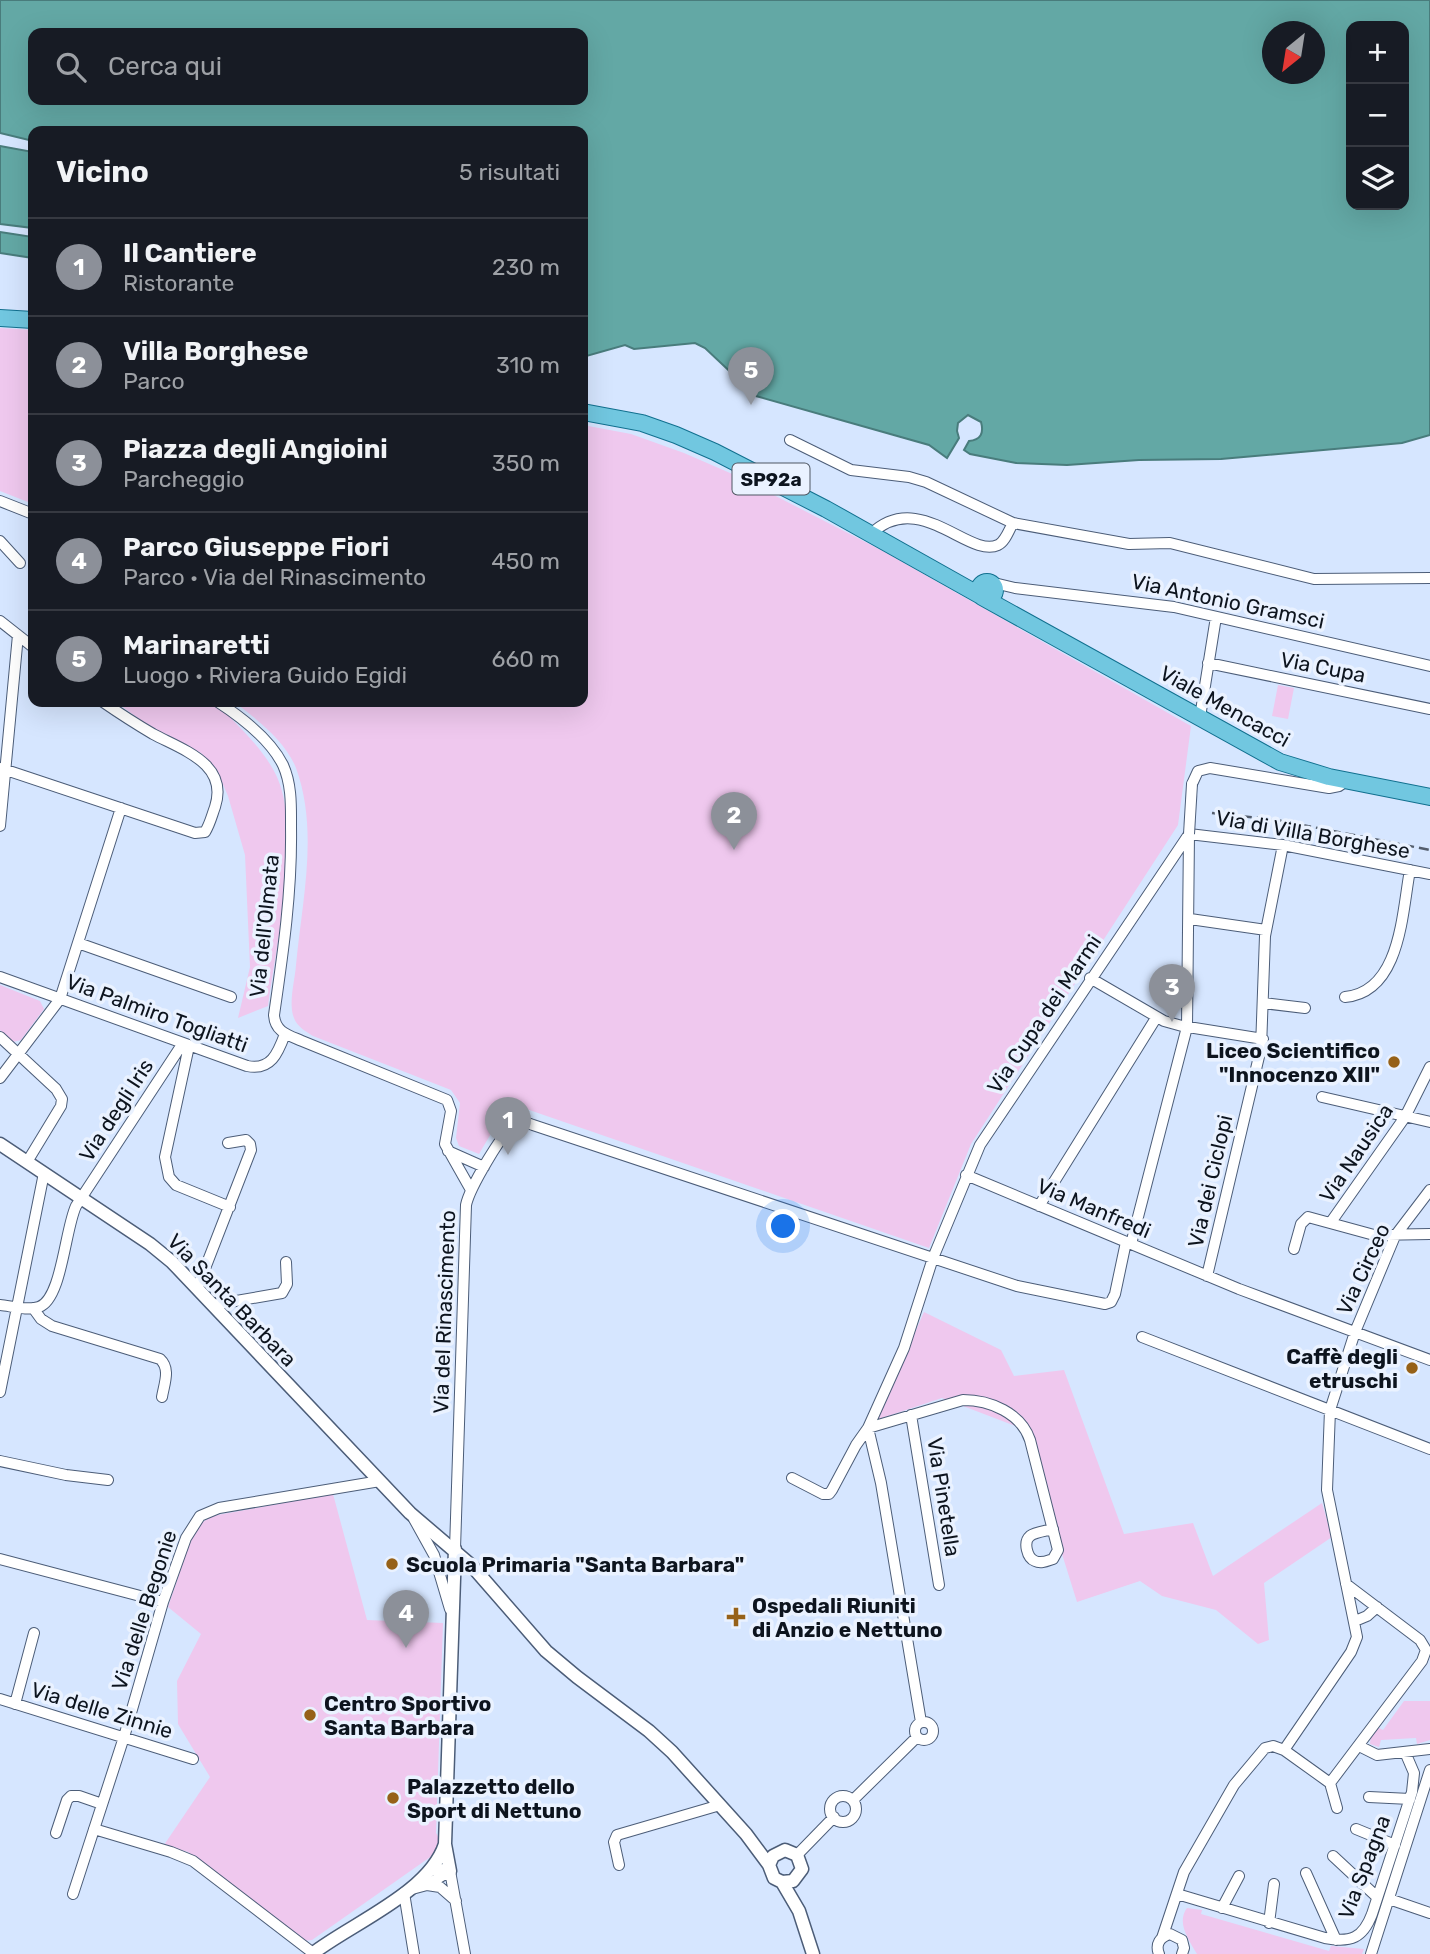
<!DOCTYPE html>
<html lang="it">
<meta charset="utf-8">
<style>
body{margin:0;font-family:Rubik,sans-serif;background:#242831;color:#f1f3f6}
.controls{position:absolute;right:21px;top:21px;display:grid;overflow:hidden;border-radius:14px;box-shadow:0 7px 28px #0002}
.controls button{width:63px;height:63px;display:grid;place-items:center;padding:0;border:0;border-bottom:2px solid #363941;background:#171b24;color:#f1f3f6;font:35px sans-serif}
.compass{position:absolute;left:1262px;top:21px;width:63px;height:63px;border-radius:50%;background:#171b24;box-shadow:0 7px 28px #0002;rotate:210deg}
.you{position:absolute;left:784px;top:1227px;width:24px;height:24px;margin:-18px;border:5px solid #fff;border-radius:50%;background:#1a73e8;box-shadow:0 0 0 10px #1a73e833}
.badge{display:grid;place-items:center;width:46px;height:46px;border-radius:50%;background:#8c9099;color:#fff;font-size:23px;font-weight:700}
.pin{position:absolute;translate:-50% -58px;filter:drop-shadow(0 2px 4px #0008)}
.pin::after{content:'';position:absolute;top:37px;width:24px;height:21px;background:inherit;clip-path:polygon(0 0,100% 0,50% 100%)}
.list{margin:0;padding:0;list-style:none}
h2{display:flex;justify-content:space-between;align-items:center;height:91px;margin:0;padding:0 28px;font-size:30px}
h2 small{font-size:23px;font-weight:400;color:#9ea1a6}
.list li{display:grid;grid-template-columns:46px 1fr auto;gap:21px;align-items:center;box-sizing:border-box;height:98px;padding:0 28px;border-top:2px solid #363941}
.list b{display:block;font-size:26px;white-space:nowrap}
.list p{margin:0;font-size:23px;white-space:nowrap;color:#9ea1a6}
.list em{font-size:23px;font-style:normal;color:#9ea1a6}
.icon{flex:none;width:38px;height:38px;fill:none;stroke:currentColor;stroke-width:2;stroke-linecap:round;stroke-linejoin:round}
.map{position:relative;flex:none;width:1430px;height:1954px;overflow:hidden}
.search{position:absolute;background:#171b24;box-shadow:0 7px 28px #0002;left:28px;top:28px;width:560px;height:77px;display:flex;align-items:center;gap:18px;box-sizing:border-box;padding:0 24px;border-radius:14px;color:#9ea1a6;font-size:26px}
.panel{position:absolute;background:#171b24;box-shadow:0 7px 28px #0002;left:28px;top:126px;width:560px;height:581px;border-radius:14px}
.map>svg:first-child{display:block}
.green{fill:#efc8ee}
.water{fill:#63a8a5;stroke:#497c7c;stroke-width:2;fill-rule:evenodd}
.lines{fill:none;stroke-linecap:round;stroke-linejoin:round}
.minor-casing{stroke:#4c5d78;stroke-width:12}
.tertiary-casing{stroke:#4c5d78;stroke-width:15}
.primary-casing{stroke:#11708f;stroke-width:18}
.minor{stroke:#fff;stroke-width:10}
.tertiary{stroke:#fff;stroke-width:12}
.primary{stroke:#71c7e0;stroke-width:16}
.rail{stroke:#535d6c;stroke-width:2.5;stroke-dasharray:10 5;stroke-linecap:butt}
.minor-bridge-casing{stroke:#4c5d78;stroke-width:12;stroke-linecap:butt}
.minor-bridge{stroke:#fff;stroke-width:10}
.poi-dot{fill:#966118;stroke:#eaf2ff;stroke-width:2.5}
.labels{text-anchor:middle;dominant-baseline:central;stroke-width:7;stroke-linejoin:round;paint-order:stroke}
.shield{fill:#eaf2ff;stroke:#4f5762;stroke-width:2}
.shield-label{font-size:19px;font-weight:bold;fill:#0d141e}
.street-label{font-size:21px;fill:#0d141e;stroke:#eaf2ff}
.poi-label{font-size:21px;font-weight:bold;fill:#0d141e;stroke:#eaf2ff;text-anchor:start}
</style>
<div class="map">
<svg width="1430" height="1954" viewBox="0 0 1430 1954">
<rect width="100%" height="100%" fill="#d6e6ff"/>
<path class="green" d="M0,328L33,330V504L0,491Z
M583,425L631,434L684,453L760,486V488L881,550L1191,726L1178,825L971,1144L929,1248L509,1103L479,1154L459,1146L456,1138L460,1103L451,1090L313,1036C307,1032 297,1027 294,1018C288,1004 295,980 296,965C302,901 319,831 296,768C286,742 256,718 234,702H583Z
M1278,685L1294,688L1288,719L1272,716Z
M116,702H212L219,706C240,728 264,749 277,777C302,833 276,945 268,1006L238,1018L250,967L245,855L228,796L218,773L201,753L146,724Z
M0,985L40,1001L44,1009L21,1040L13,1042L0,1030Z
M924,1312L1001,1350L1014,1376L1064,1370L1124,1534L1193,1523L1213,1576L1322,1503L1332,1537L1264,1583L1269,1640L1258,1644L1216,1610L1162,1596L1140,1581L1077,1602L1023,1429L942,1398L876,1420Z
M333,1494L367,1620L443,1623L436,1833L440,1840L436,1853L312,1940L302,1941L188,1852L164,1845L210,1777L178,1724L177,1681L201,1634L168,1607L195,1527L212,1516Z
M1404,1701H1430V1740L1417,1744L1416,1738L1381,1740L1379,1747L1370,1744L1371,1735L1377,1727L1383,1730Z
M1187,1908L1202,1910L1201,1914L1329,1951L1331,1946L1364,1949L1362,1954H1197C1189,1940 1176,1923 1187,1908Z"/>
<path class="water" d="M0,0H1430V435L1402,443L1221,459L1139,460L1067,465L1016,463L970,454L964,450L969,441C981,440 984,433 981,422L968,415L958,423L957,431L959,438L947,458L929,445L756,396L705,348L695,343L634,349L625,345L583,357V131H33V141L0,133ZM1351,26H1404V205H1351ZM1272,32H1314V74H1272ZM33,33H583V100H33Z
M0,146L33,152V228L0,224Z
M0,232L33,237V258L0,253Z"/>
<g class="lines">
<defs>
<path id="minor" d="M790,440L851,470L909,477L926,482L1013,523L1129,544L1170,543L1314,579L1430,578
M0,501L33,514
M871,534C919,488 969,559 998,545C1005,542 1009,530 1013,523
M0,541L20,563
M990,582L1015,588L1174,607L1430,666
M0,621L33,647
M1208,663L1430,709
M218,702C241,717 270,739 283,765C292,785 291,807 291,828C292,892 283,953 274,1015C275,1032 288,1035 302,1041L447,1100L451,1111L445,1144L471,1190
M1200,717L1216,617
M0,768L195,833L205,832C210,824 212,815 215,807C229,764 183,750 153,734C136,724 119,713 103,702
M1192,784L1198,771L1210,768L1329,788L1339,786L1346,781
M0,826L18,635
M1189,834L1283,845L1430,874
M1190,919L1266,930
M78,943L231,997
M0,977L247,1066C271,1071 278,1053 285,1034
M1090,978L1164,1021L1182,1026L1263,1039
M1345,997C1401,992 1402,912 1410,870
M1263,1003L1305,1008
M0,1037L56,1089L62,1099L61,1106L27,1162
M189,1046L165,1157L169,1177L176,1185L230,1207
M0,1078L60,999L121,808
M1322,1097L1430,1122
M448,1151L484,1167
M966,1175L1239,1289L1430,1360
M1039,1206L1156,1018
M1331,1222L1405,1117L1430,1067
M1131,1244L1187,1027L1189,834
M1294,1249L1301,1224L1308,1217L1374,1235L1430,1234
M1207,1276L1261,1048L1265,936L1283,845
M197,1289L251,1150L250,1144L246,1140L228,1143
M0,1305C11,1306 28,1311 39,1307C62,1299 65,1229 76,1206L183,1043
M213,1305L282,1293L287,1284L286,1262
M33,1308L41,1319L52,1326L160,1359C171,1369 164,1384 162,1397
M1142,1337L1430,1449
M0,1392L44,1173
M911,1415L939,1585
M0,1461L66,1475L108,1480
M792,1478L823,1494H829L832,1490L856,1445L868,1428L904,1348L933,1258L980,1145L1189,834
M414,1519L434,1555L450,1609
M455,1549L466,1205C469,1190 503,1129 517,1123C522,1121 528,1123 533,1125L1017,1286L1105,1304L1111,1302L1115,1294L1126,1242
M0,1559L163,1602
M1355,1621L1367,1616L1377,1607
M0,1699L193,1759
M15,1704L34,1633
M921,1722L881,1483L868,1428L963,1400C990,1400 1021,1413 1030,1440L1058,1550L1053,1559C1047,1561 1041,1564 1035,1561C1027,1558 1023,1542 1030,1536C1035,1532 1046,1531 1053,1529
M915 1731a9 9 0 1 1 18 0a9 9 0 1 1-18 0Z
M1359,1746L1377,1755L1430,1749
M1330,1783L1422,1661L1426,1650L1420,1640L1346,1584
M830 1809a13 13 0 1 1 26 0a13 13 0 1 1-26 0Z
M1369,1797L1410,1799
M853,1800L917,1737
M1337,1808L1330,1783L1284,1750L1351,1652L1357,1637L1327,1490L1330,1410L1355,1332L1395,1236L1430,1190
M94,1829L171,1852L193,1861L313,1953
M1356,1829L1395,1845
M56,1833L67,1800L71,1796H79L102,1804
M797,1855L834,1817
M1333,1856L1377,1897
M619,1865L614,1842L617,1835L720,1805
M1306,1873L1336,1940
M427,1885L440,1887L456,1901
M412,1889L427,1885L450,1871L465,1954
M404,1893L414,1954
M73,1894L124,1737L163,1602L186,1538L200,1516L219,1508L380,1481
M1177,1894L1325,1938C1351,1943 1363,1938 1372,1914L1412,1792L1414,1773L1405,1752
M1389,1899L1430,1913
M1222,1908L1239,1876
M1269,1923L1274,1884
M1162,1938L1184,1872L1234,1785L1265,1748L1273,1746L1284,1750
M1159,1954C1155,1944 1160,1937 1170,1934L1182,1940L1184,1948L1182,1954
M1371,1954L1430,1770"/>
<path id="tertiary" d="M0,1144L150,1244L172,1262L410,1513L472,1566L546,1651L577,1677L649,1731L672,1752L746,1834L769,1865L774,1878L782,1882L793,1881L802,1869L797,1855L785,1850L773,1856L769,1865
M432,1869L450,1871L445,1844
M782,1882L799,1911L813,1954
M312,1954C352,1923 429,1893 445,1844L455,1549"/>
<path id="primary" d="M0,318L33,320
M583,412L642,423L676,435L715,452L826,509L981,596
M979 590a8 8 0 1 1 16 0a8 8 0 1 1-16 0Z
M982,597L1280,762L1329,777L1430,797"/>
</defs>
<use href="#minor" class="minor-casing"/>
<use href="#tertiary" class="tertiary-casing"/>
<use href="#primary" class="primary-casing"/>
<use href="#minor" class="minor"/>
<use href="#tertiary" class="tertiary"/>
<use href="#primary" class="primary"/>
<path class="rail" d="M1212,813L1277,820L1430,850"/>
<defs>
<path id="minor-bridge" d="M1189,834L1192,784"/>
</defs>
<use href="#minor-bridge" class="minor-bridge-casing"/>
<use href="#minor-bridge" class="minor-bridge"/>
</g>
<g class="poi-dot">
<circle cx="1394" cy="1062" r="7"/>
<circle cx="1412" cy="1368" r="7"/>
<circle cx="392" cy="1564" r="7"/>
<path d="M732.5 1606.5h7v7h7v7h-7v7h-7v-7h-7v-7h7z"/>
<circle cx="310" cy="1715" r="7"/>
<circle cx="393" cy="1798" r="7"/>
</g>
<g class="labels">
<rect class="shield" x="732.5" y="463.5" width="77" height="31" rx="5"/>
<g class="shield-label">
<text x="771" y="479">SP92a</text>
</g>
<g class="street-label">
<text transform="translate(1228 601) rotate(12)">Via Antonio Gramsci</text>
<text transform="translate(1323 667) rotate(11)">Via Cupa</text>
<text transform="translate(1225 706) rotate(29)">Viale Mencacci</text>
<text transform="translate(1313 834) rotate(10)">Via di Villa Borghese</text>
<text transform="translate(264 926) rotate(-84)">Via dell'Olmata</text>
<text transform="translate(157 1013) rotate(20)">Via Palmiro Togliatti</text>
<text transform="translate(1044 1014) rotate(-56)">Via Cupa dei Marmi</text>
<text transform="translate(116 1110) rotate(-57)">Via degli Iris</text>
<text transform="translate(1356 1153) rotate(-56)">Via Nausica</text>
<text transform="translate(1210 1181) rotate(-77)">Via dei Ciclopi</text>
<text transform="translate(1094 1208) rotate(23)">Via Manfredi</text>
<text transform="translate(1363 1269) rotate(-65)">Via Circeo</text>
<text transform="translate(232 1300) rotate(46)">Via Santa Barbara</text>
<text transform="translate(444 1312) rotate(-88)">Via del Rinascimento</text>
<text transform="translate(944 1497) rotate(81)">Via Pinetella</text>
<text transform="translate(144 1610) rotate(-72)">Via delle Begonie</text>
<text transform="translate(102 1710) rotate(17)">Via delle Zinnie</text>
<text transform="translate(1364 1867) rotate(-69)">Via Spagna</text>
</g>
<g class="poi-label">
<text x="1380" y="1050" text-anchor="end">Liceo Scientifico<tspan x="1380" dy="24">"Innocenzo XII"</tspan></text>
<text x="1398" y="1356" text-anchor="end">Caffè degli<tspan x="1398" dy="24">etruschi</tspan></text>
<text x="406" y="1564">Scuola Primaria "Santa Barbara"</text>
<text x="752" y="1605">Ospedali Riuniti<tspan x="752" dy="24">di Anzio e Nettuno</tspan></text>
<text x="324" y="1703">Centro Sportivo<tspan x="324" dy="24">Santa Barbara</tspan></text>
<text x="407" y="1786">Palazzetto dello<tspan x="407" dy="24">Sport di Nettuno</tspan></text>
</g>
</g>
</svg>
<div class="controls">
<button>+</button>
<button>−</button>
<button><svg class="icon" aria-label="layers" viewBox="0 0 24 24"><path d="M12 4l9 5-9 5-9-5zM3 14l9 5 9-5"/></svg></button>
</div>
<svg class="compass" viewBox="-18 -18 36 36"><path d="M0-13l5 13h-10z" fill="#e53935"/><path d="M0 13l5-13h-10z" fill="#9ea1a6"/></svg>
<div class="you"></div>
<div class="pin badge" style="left:508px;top:1155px">1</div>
<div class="pin badge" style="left:734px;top:850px">2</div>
<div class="pin badge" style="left:1172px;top:1022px">3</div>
<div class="pin badge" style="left:406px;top:1648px">4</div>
<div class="pin badge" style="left:751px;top:405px">5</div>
<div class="search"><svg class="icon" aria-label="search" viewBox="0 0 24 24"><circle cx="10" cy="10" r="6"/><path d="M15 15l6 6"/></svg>Cerca qui</div>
<section class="panel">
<h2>Vicino<small>5 risultati</small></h2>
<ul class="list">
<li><span class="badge">1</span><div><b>Il Cantiere</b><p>Ristorante</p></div><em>230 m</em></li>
<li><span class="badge">2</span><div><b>Villa Borghese</b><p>Parco</p></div><em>310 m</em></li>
<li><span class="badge">3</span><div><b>Piazza degli Angioini</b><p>Parcheggio</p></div><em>350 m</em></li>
<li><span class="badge">4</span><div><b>Parco Giuseppe Fiori</b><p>Parco · Via del Rinascimento</p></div><em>450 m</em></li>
<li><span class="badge">5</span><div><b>Marinaretti</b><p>Luogo · Riviera Guido Egidi</p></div><em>660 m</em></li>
</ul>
</section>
</div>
